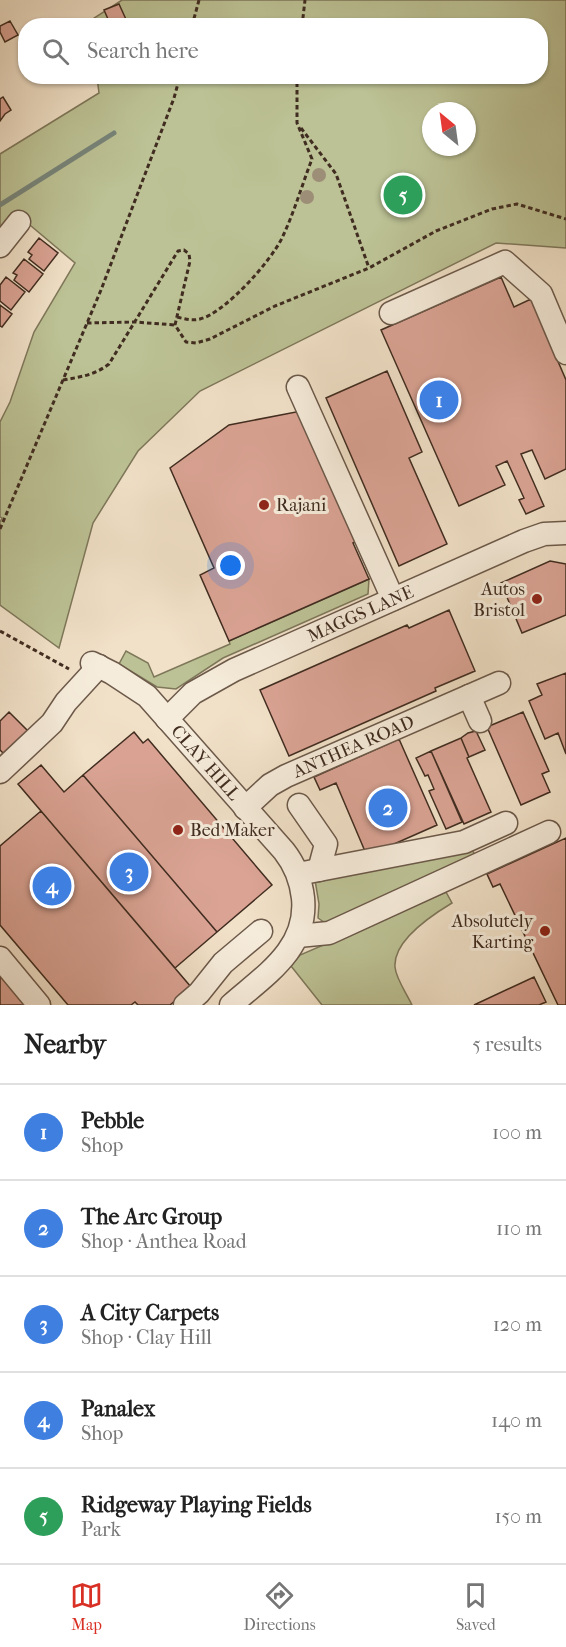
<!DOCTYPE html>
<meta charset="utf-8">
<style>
body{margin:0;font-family:"IM FELL French Canon",serif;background:#f6f6f6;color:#222}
.compass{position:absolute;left:422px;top:102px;width:54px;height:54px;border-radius:50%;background:#fff;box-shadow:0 2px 4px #0004;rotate:331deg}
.you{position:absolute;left:231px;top:566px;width:21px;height:21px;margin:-15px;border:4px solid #fff;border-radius:50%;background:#1a73e8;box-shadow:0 0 0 9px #1a73e833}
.badge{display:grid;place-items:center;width:39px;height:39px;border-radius:50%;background:#d93025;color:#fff;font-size:20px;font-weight:700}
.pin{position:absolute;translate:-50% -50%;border:3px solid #fff;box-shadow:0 2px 6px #0006}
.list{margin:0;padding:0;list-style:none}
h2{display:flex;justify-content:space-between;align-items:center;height:78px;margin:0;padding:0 24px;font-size:26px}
h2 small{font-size:20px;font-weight:400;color:#767676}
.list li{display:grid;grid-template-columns:39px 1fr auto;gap:18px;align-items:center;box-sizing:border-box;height:96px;padding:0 24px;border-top:2px solid #e0e0e0}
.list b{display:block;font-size:22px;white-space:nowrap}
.list p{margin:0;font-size:20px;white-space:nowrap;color:#767676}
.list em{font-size:20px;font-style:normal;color:#767676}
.icon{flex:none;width:33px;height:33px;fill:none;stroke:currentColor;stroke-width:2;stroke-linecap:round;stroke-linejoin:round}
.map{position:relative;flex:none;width:566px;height:1005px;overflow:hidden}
.search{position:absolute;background:#fff;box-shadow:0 2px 4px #0004;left:18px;right:18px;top:18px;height:66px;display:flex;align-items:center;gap:15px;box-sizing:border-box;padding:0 21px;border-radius:24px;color:#767676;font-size:22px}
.sheet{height:558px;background:#fff}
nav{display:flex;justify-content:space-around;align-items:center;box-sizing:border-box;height:84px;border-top:2px solid #e0e0e0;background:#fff;font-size:16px;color:#767676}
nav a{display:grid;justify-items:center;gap:3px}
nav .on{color:#d93025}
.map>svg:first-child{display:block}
.green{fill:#bcc295;stroke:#7e775a;stroke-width:1.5;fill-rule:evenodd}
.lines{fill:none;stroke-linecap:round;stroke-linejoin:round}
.stream{stroke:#778479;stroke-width:5}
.building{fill:#daa394;stroke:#402c20;stroke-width:1.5}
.minor-casing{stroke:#6c594a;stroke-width:25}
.path{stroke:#402c20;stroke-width:3;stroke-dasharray:4.5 3;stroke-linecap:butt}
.minor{stroke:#f6ecdb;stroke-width:22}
.tree{fill:#9d8e78}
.poi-dot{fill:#8f2418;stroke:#f6ecdb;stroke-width:2}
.labels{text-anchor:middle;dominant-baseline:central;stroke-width:6;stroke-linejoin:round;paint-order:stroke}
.poi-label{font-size:18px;fill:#402c20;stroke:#f6ecdb;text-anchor:start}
.street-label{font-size:18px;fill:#402c20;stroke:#f6ecdb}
</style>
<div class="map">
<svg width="566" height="1005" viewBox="0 0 566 1005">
<rect width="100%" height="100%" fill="#f1e1c8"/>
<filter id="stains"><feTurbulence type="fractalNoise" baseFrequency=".00333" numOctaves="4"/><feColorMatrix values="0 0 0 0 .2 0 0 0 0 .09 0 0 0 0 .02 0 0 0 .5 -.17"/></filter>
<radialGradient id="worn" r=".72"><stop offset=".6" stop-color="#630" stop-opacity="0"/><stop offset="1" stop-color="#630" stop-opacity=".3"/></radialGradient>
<path class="green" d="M122,0H566V248L496,243L200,391L138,451L93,523L59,648L0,605V522L2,518L0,517V422L10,402L34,332L75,263L18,215L0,237V154L99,93L97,77L540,76V26H92L91,20ZM431,111H467V147H431Z
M369,579L368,594L223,658L176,689L157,687L119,664L126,651L148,663L154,677L230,644L229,641Z
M471,848L476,857L328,925L318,918L319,904L315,880Z
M446,892L452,903C432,915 393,940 395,967C396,979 407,994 412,1005H322L291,966L300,955Z"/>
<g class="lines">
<path class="stream" d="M0,205L114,133"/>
</g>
<path class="building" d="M119,4L129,26H111L104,10Z
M10,21L18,35L5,42L0,32V26Z
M3,97L11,110L5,114L0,121V99Z
M39,238L58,253L44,271L29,259L32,255L28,252Z
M24,259L43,274L29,292L14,280L17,275L13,273Z
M6,277L25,292L11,310L0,301V285Z
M501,277L514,307L531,299L566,380V469L545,479L532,450L521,454L544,506L526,514L519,500L524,498L507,461L496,466L505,485L459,506L381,330Z
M0,305L12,314L2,327L0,326Z
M387,371L422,452L409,458L447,544L399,566L326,398Z
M301,411L358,541L353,543L369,579L229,641L200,575L214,568L170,468L229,425Z
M550,561L566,564V615L522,633L501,583Z
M449,610L475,671L435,688L436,691L289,756L260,690L407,625L409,628Z
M566,673V754L558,733L545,739L529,701L542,695L537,684Z
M9,712L31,734L8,758L0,750V721Z
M523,712L549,771L542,774L550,792L521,805L487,727Z
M476,731L485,750L469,757L461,738L468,733Z
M134,732L143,743L148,739L272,885L217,932L83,775Z
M461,738L469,757L467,758L491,812L464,824L431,751Z
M399,739L437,825L367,856L336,783L320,790L314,777Z
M431,751L462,822L446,829L429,791L434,789L428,775L425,776L416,758Z
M41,765L64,792L83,775L217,932L175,968L18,784Z
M41,811L191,987L170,1005H138L135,1002L131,1005H68L0,925V846Z
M566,838V1005H558L500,884L493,887L487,874Z
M0,969L29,1005H0Z
M534,977L546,1002L539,1005H474Z"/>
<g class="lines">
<defs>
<g id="minor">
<path d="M0,246L19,222"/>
<path d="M391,313L505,262L541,294L566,353"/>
<path d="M298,387L393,599"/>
<path id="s1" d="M92,663L112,673L147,696L284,851C295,865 301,880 303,898C308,949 265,975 231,1005"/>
<path d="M469,696L480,721"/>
<path id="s2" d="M167,719L193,693L234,670L524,541L544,534L566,533"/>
<path d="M0,772L52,723L66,702L99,666"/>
<path d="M299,805L326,844L319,870"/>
<path id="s3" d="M245,808L270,785L286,776L499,683"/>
<path d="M298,874L464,842L506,823"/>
<path d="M298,936L329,933L549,832"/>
<path d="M0,958L39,1005"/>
<path d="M185,1005L199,993L223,963L261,931"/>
</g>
</defs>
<use href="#minor" class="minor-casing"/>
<path class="path" d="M192,26L199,0
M302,26L305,0
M301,128L336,174L369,268
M177,317C185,319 192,321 200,319C225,313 271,261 282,238C294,213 302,185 312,159L297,123V76
M87,323L135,322L175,325
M63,380C80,377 95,375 109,364L178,251L184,250L189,254L190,261L175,325L186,342L196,343L210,339L275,306L369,268L436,231L492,209L517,204L566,219
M0,529L101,290L174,98L180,76
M0,631L69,669"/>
<use href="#minor" class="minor"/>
</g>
<g class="tree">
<circle cx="319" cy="175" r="7"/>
<circle cx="307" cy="197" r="7"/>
</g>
<g class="poi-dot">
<circle cx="264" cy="505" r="6"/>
<circle cx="537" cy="599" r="6"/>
<circle cx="178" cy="830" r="6"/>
<circle cx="545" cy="931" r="6"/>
</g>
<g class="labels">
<g class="poi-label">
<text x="276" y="505">Rajani</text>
<text x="525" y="589" text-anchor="end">Autos<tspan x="525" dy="21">Bristol</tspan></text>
<text x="190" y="830">Bed Maker</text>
<text x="533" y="921" text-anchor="end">Absolutely<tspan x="533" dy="21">Karting</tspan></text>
</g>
<g class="street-label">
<text stroke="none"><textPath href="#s2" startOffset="222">MAGGS LANE</textPath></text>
<text stroke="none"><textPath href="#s3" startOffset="126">ANTHEA ROAD</textPath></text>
<text stroke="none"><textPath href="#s1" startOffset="153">CLAY HILL</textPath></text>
</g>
</g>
<rect width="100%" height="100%" filter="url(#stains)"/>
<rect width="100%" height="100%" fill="url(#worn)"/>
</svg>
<svg class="compass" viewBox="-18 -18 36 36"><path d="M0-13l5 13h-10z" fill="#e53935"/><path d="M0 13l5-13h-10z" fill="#767676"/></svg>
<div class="you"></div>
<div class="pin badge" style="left:439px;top:400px;background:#3f7fe0">1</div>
<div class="pin badge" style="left:388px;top:808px;background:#3f7fe0">2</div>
<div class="pin badge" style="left:129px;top:872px;background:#3f7fe0">3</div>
<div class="pin badge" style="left:52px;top:886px;background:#3f7fe0">4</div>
<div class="pin badge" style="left:403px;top:195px;background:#2e9e5b">5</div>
<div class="search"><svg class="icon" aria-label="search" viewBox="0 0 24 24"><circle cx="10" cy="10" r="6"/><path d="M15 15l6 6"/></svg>Search here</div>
</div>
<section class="sheet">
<h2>Nearby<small>5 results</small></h2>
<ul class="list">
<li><span class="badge" style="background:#3f7fe0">1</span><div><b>Pebble</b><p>Shop</p></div><em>100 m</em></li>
<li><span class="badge" style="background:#3f7fe0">2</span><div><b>The Arc Group</b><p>Shop · Anthea Road</p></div><em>110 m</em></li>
<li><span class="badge" style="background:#3f7fe0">3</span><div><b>A City Carpets</b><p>Shop · Clay Hill</p></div><em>120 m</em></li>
<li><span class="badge" style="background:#3f7fe0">4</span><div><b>Panalex</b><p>Shop</p></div><em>140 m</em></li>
<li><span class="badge" style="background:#2e9e5b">5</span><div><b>Ridgeway Playing Fields</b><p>Park</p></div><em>150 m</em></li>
</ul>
</section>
<nav>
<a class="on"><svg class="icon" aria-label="map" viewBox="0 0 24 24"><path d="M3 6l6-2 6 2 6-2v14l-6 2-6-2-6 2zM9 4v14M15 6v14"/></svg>Map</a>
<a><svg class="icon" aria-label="directions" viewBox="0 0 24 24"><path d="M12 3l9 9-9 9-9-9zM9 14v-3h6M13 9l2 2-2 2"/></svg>Directions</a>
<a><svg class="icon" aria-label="saved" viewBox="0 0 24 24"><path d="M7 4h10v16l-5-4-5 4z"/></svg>Saved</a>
</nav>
